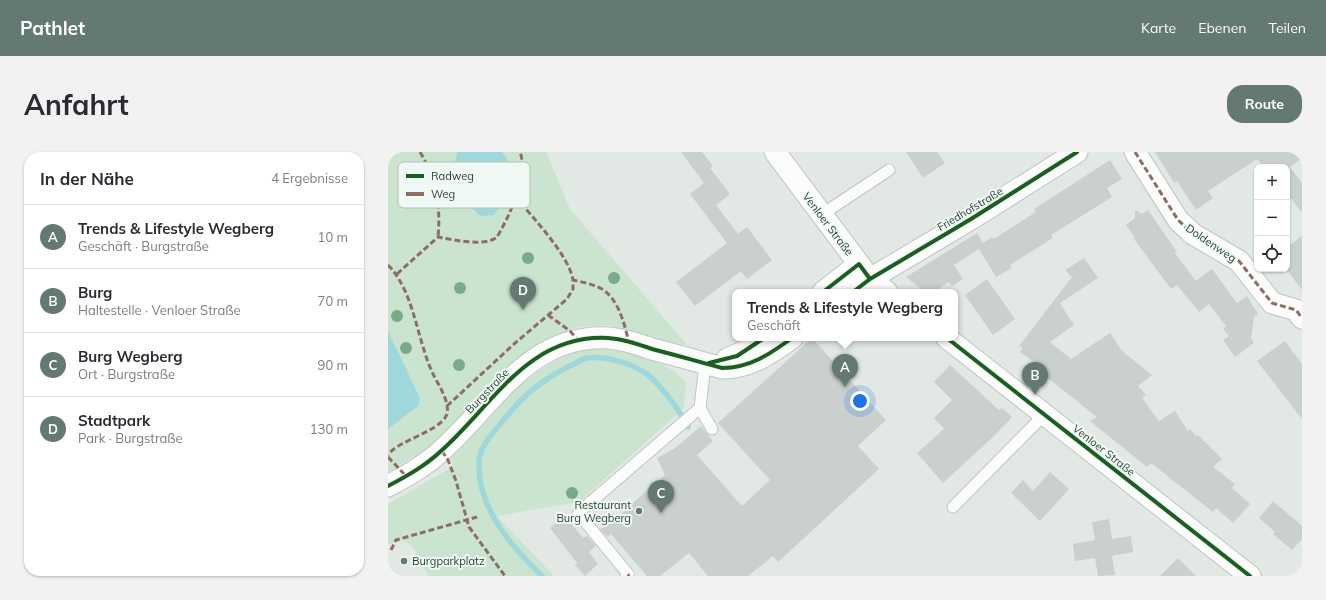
<!DOCTYPE html>
<html lang="de">
<meta charset="utf-8">
<style>
body{margin:0;font-family:Mulish,sans-serif;background:#f2f2f3;color:#2b2b33}
.controls{position:absolute;right:12px;top:12px;display:grid;overflow:hidden;border-radius:8px;box-shadow:0 1px 3px #0004}
.controls button{width:36px;height:36px;display:grid;place-items:center;padding:0;border:0;border-bottom:1px solid #e1e1e2;background:#fff;color:#2b2b33;font:20px sans-serif}
.you{position:absolute;left:472px;top:249px;width:14px;height:14px;margin:-10px;border:3px solid #fff;border-radius:50%;background:#1a73e8;box-shadow:0 0 0 6px #1a73e833}
.badge{display:grid;place-items:center;width:26px;height:26px;border-radius:50%;background:#637971;color:#fff;font-size:13px;font-weight:700}
.pin{position:absolute;translate:-50% -33px;filter:drop-shadow(0 1px 2px #0008)}
.pin::after{content:'';position:absolute;top:21px;width:14px;height:12px;background:inherit;clip-path:polygon(0 0,100% 0,50% 100%)}
.popup{position:absolute;left:344px;top:137px;width:226px;height:52px;box-sizing:border-box;display:grid;place-content:center;border-radius:8px;background:#fff;filter:drop-shadow(0 1px 3px #0005);font-size:13px;white-space:nowrap;color:#7c7c81}
.popup b{font-size:15px;color:#2b2b33}
.popup::after{content:'';position:absolute;left:50%;top:100%;margin-left:-8px;border:8px solid transparent;border-top-color:#fff}
.list{margin:0;padding:0;list-style:none}
h2{display:flex;justify-content:space-between;align-items:center;height:52px;margin:0;padding:0 16px;font-size:17px}
h2 small{font-size:13px;font-weight:400;color:#7c7c81}
.list li{display:grid;grid-template-columns:26px 1fr auto;gap:12px;align-items:center;box-sizing:border-box;height:64px;padding:0 16px;border-top:1px solid #e1e1e2}
.list b{display:block;font-size:15px;white-space:nowrap}
.list p{margin:0;font-size:13px;white-space:nowrap;color:#7c7c81}
.list em{font-size:13px;font-style:normal;color:#7c7c81}
.icon{flex:none;width:22px;height:22px;fill:none;stroke:currentColor;stroke-width:2;stroke-linecap:round;stroke-linejoin:round}
.map{position:relative;flex:none;width:914px;height:424px;overflow:hidden;border-radius:16px}
header{display:flex;align-items:center;gap:24px;box-sizing:border-box;height:56px;padding:0 20px;background:#637971;color:#fff}
header strong{font-size:19px}
nav{display:flex;gap:22px;margin-inline-start:auto;font-size:14px}
.intro{display:flex;align-items:center;justify-content:space-between;box-sizing:border-box;height:96px;padding:0 24px}
h1{margin:0;font-size:28px}
.button{padding:10px 18px;border-radius:16px;background:#637971;color:#fff;font-size:14px;font-weight:700}
main{display:flex;gap:24px;padding:0 24px}
aside{flex:1;background:#fff;border-radius:16px;box-shadow:0 1px 3px #0004}
.map>svg:first-child{display:block}
.green{fill:#cae4cf}
.water{fill:#9fd8da}
.lines{fill:none;stroke-linecap:round;stroke-linejoin:round}
.stream{stroke:#9fd8da;stroke-width:5.5}
.building{fill:#c9d0cd}
.lane-casing{stroke:#bfc6c2;stroke-width:13}
.street-casing{stroke:#bfc6c2;stroke-width:23}
.lane{stroke:#fbfcfb;stroke-width:11}
.street{stroke:#fbfcfb;stroke-width:21}
.quiet{stroke:#8d6e63;stroke-width:3;stroke-dasharray:6 3;stroke-linecap:butt}
.cycleway-casing{stroke:#f0f8f3;stroke-width:6}
.cycleway{stroke:#1b5e20;stroke-width:4}
.tree{fill:#7aab89}
.poi-dot{fill:#637971;stroke:#f0f8f3;stroke-width:1.5}
.labels{text-anchor:middle;dominant-baseline:central;stroke-width:4;stroke-linejoin:round;paint-order:stroke}
.street-label{font-size:11px;fill:#1f3d32;stroke:#f0f8f3}
.poi-label{font-size:11px;fill:#1f3d32;stroke:#f0f8f3;text-anchor:end}
.key{fill:#f0f8f3;stroke:#b1c0b9;stroke-width:1}
.key-label{font-size:11px;fill:#1f3d32}
</style>
<header>
<strong>Pathlet</strong>
<nav><a>Karte</a><a>Ebenen</a><a>Teilen</a></nav>
</header>
<div class="intro"><h1>Anfahrt</h1><a class="button">Route</a></div>
<main>
<aside>
<h2>In der Nähe<small>4 Ergebnisse</small></h2>
<ul class="list">
<li><span class="badge">A</span><div><b>Trends &amp; Lifestyle Wegberg</b><p>Geschäft · Burgstraße</p></div><em>10 m</em></li>
<li><span class="badge">B</span><div><b>Burg</b><p>Haltestelle · Venloer Straße</p></div><em>70 m</em></li>
<li><span class="badge">C</span><div><b>Burg Wegberg</b><p>Ort · Burgstraße</p></div><em>90 m</em></li>
<li><span class="badge">D</span><div><b>Stadtpark</b><p>Park · Burgstraße</p></div><em>130 m</em></li>
</ul>
</aside>
<div class="map">
<svg width="914" height="424" viewBox="0 0 914 424">
<rect width="100%" height="100%" fill="#e2e9e5"/>
<path class="green" d="M0,0H158L182,57L299,193L275,189L220,173L189,175L160,188L117,217L43,295L0,320Z
M197,196C233,197 272,203 298,230L296,256L191,350L109,364L166,424H41L24,394L15,388L0,392V352L66,314L62,305C103,260 137,217 197,196Z"/>
<path class="water" d="M70,0H114C132,20 118,45 106,63L92,64C75,46 58,26 70,0Z
M0,179L32,246L30,254L0,277Z"/>
<g class="lines">
<path class="stream" d="M154,424C124,395 89,356 91,310C92,292 108,278 119,264C137,241 156,227 182,214C187,212 193,207 199,206C217,204 239,210 254,219C270,228 292,259 300,275"/>
</g>
<path class="building" d="M293,0H314L325,14L322,16L342,42L328,53L350,82L359,75L384,108L359,127L353,119L307,154L288,130L339,91L302,42L316,31Z
M518,0H549L557,11L535,26Z
M767,0H906L912,8L902,15L914,31V61L899,41V15H875L869,7L820,39L825,46L808,58L789,29L786,31Z
M722,8L734,27L719,36L724,45L663,83L665,86L622,113L624,116L608,125L591,97L566,113L575,127L564,134L561,130L546,140H537L518,125L589,81L595,91L604,85L606,87L648,60L646,57Z
M747,58L754,62L760,58L789,100L787,101L808,129L824,117L849,151L859,144L870,162L866,165L863,186L866,191L847,205L835,188L841,184L835,177L838,174L821,152L811,160L789,133L783,137L746,87L747,86L738,73L747,66Z
M914,84V138L899,118V95Z
M696,106L710,126L672,151L686,173L662,190L683,207L722,181L734,199L764,223L750,234L758,243L754,246L771,269L787,259L800,279L802,277L808,284L810,283L834,307L825,315L847,332L844,336L862,352L845,371L828,356L825,360L763,311L759,315L702,269L709,265L656,223L659,219L632,200L635,196L631,194L684,125L677,118Z
M599,127L627,167L605,183L577,143Z
M424,186L498,268L470,294L491,317L390,410L385,404L360,424H320L301,401L272,424H259L223,382L219,385L212,377L221,372L277,323L269,306L286,297L313,274L325,289L309,303L354,354L382,328L330,271Z
M897,189L914,212V267L869,209Z
M562,213L611,258L614,256L624,265L607,283L555,331L529,301L556,277L546,266L564,248L546,230Z
M662,320L681,337L652,369L623,341L635,328L645,339Z
M885,349L914,374V387L904,398L885,382L887,380L871,366Z
M176,363L195,386L199,384L208,394L201,400L210,412L197,424L187,413L189,411L162,376Z
M721,367L724,387L743,384L745,400L724,404L727,423L710,424L707,406L687,409L685,392L707,388L704,370Z
M790,406L808,424H772Z"/>
<g class="lines">
<defs>
<path id="lane" d="M433,63L501,18
M312,256L324,277
M565,355L656,263
M238,424L240,422L190,361L312,256L317,212"/>
<path id="street" d="M387,0L471,112L482,127L499,140
M747,0L790,68L805,82L851,109L884,151L908,158L914,166
M435,140L471,112
M465,140L482,127L583,67L689,0
M559,186L862,424
M339,207L362,197L376,186
M0,334C19,324 37,314 53,299C105,253 140,182 220,186C235,187 250,192 264,197C288,203 311,210 334,216C362,216 382,202 404,186"/>
</defs>
<use href="#lane" class="lane-casing"/>
<use href="#street" class="street-casing"/>
<use href="#lane" class="lane"/>
<use href="#street" class="street"/>
<path class="quiet" d="M32,0C48,26 53,55 50,85
M747,0L790,68L805,82L851,109L884,151L908,158L914,166
M127,44C144,65 181,103 185,128
M0,113C8,121 13,130 18,141C29,167 33,196 45,222C50,232 64,253 58,264C50,280 9,289 0,303
M9,122L50,85C65,88 97,95 109,85C121,65 141,23 132,0
M160,163L182,179L189,187
M59,254L126,192L179,147L185,137V128C194,130 204,132 212,136C231,146 236,172 241,190
M54,299L60,308L68,329L81,375L117,424
M0,305L18,324
M3,398L8,388L89,365
M240,422L241,424"/>
<defs>
<path id="cycleway" d="M435,140L471,112L482,127
M465,140L482,127L583,67L689,0
M559,186L862,424
M321,211L349,204L376,186
M0,334C19,324 37,314 53,299C105,253 140,182 220,186C235,187 250,192 264,197C288,203 311,210 334,216C362,216 382,202 404,186"/>
</defs>
<use href="#cycleway" class="cycleway-casing"/>
<use href="#cycleway" class="cycleway"/>
</g>
<g class="tree">
<circle cx="35" cy="46" r="6"/>
<circle cx="140" cy="106" r="6"/>
<circle cx="226" cy="126" r="6"/>
<circle cx="72" cy="136" r="6"/>
<circle cx="9" cy="164" r="6"/>
<circle cx="18" cy="196" r="6"/>
<circle cx="71" cy="213" r="6"/>
<circle cx="184" cy="341" r="6"/>
</g>
<g class="poi-dot">
<circle cx="251" cy="359" r="4"/>
<circle cx="16" cy="409" r="4"/>
</g>
<g class="labels">
<g class="street-label">
<text transform="translate(582 57) rotate(-31)">Friedhofstraße</text>
<text transform="translate(440 72) rotate(53)">Venloer Straße</text>
<text transform="translate(823 91) rotate(34)">Doldenweg</text>
<text transform="translate(99 239) rotate(-46)">Burgstraße</text>
<text transform="translate(716 298) rotate(38)">Venloer Straße</text>
</g>
<g class="poi-label">
<text x="243" y="353">Restaurant<tspan x="243" dy="13">Burg Wegberg</tspan></text>
<text x="24" y="409" text-anchor="start">Burgparkplatz</text>
</g>
</g>
<rect x="10" y="10" width="132" height="46" rx="6" class="key"/>
<rect x="18" y="22" width="18" height="4" fill="#1b5e20"/>
<rect x="18" y="40" width="18" height="4" fill="#8d6e63"/>
<g class="key-label">
<text x="43" y="28">Radweg</text>
<text x="43" y="46">Weg</text>
</g>
</svg>
<div class="controls">
<button>+</button>
<button>−</button>
<button><svg class="icon" aria-label="locate" viewBox="0 0 24 24"><circle cx="12" cy="12" r="6"/><path d="M12 2v4M12 18v4M2 12h4M18 12h4"/></svg></button>
</div>
<div class="you"></div>
<div class="pin badge" style="left:457px;top:235px">A</div>
<div class="popup"><b>Trends &amp; Lifestyle Wegberg</b>Geschäft</div>
<div class="pin badge" style="left:647px;top:243px">B</div>
<div class="pin badge" style="left:273px;top:361px">C</div>
<div class="pin badge" style="left:135px;top:158px">D</div>
</div>
</main>
